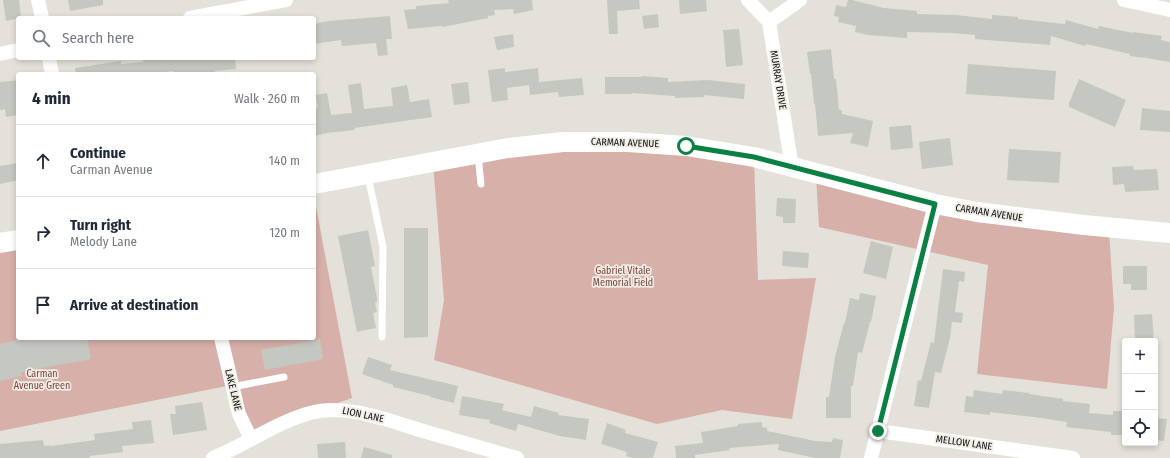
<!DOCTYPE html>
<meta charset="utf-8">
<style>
body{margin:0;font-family:"Fira Sans Condensed",sans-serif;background:#f6f6f7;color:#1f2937}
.controls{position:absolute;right:12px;bottom:12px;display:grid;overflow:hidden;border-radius:4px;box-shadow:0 2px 6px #0003}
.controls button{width:36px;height:36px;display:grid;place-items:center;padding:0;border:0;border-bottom:1px solid #e0e1e3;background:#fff;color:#1f2937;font:20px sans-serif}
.stop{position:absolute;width:12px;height:12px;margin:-9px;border:3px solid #0b8043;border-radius:50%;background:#fff}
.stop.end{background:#0b8043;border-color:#fff;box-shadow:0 1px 4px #0008}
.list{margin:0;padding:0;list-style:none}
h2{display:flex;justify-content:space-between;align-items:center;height:52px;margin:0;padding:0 16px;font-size:17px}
h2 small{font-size:13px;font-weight:400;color:#747a83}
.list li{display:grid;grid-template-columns:26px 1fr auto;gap:12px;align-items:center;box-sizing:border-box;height:72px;padding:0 16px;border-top:1px solid #e0e1e3}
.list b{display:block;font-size:15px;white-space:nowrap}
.list p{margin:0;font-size:13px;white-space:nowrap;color:#747a83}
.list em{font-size:13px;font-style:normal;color:#747a83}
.icon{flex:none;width:22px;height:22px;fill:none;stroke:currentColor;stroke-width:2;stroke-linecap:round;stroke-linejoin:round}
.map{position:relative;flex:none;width:1170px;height:458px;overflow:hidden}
.search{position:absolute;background:#fff;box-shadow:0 2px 6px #0003;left:16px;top:16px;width:300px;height:44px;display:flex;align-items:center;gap:10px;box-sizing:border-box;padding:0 14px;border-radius:4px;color:#747a83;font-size:15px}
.panel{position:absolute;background:#fff;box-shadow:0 2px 6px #0003;left:16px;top:72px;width:300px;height:268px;border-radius:4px}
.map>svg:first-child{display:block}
.green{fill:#d6b0a9}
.building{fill:#c5c8c1}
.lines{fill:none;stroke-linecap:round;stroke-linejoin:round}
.lane{stroke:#fff;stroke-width:7}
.street{stroke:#fff;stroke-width:14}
.secondary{stroke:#fff;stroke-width:20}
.route{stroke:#0b8043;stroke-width:5}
.labels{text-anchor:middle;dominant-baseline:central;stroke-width:3.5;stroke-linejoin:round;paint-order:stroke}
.street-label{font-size:10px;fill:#0e0d0b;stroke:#f0eee6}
.park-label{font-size:10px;fill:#7b3d34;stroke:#f0eee6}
</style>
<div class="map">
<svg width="1170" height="458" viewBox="0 0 1170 458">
<rect width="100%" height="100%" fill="#e3e1d9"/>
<path class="green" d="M564,145L754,159L758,280L816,278L792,419L722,410L657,424L434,360L444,300L433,163Z
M816,176L1109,231L1114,308L1107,389L977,374L988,265L819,227Z
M314,196L352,398L254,433L243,409L237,384L0,431V251L18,247V338H314Z"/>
<path class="building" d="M3,0H19L21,18L6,21Z
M68,0H103V5L70,11Z
M448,0H532L533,10L514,14L513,9L494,10L495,15L488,16V18L443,27L442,26L408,29L404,10L416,9V6L449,3Z
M607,0H639L640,9L617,11L618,34H609Z
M679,0H706L707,11L680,14Z
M848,0H852L884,8L917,11V14L956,15L992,19V15L1018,17V19L1065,24L1066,20L1098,29L1099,26L1133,33V32L1162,36L1161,40L1170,42V62L1146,58V55L1145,58L1130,56V54L1086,44L1085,46L1051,36L1050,45L975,39V35L953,33L907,32V38L868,35L855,32L856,26L838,22L839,17L834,16L836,5L846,7Z
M658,14L659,27L644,29L642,16Z
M390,16L392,39H386L388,55L378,56L376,43L342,46L341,40L314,44V24L329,21Z
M739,29L743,65L726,67L723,30Z
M513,34L514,47L497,50L494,37Z
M831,49L834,79H836L839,110H842V114L873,121L868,147L850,143L853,133L818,136L815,104H814L811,74H810L807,52Z
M143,58H235L236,69L215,71L216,74H174L173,71L151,74H76L75,68L121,61V64L143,62Z
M968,64L1056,71L1054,100L966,94Z
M505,68V72L538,68L539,82L582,78L584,95L559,97L558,92L530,95L529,85L507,88L508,100L492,102L488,70Z
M642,76L668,78V82L708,80L745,84L744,99L704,95V97L675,98V96L632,93V94H605V77H642Z
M1079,79L1126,100L1115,127L1069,107V103Z
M18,80V100H16L18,115L6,117L5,109L0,110V82Z
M468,82L470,103L454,105L451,84Z
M361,83L364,109L393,106L391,88L407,85L410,102L429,99L432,117L354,128L355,130L327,133L314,136V108L318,107L315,95L327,93L331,115L352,113L348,85Z
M1142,108L1170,111V132L1140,130Z
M911,125L913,148L891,150L889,127Z
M950,138L953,165L922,169L919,142Z
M1009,149L1061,152L1059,183L1007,180Z
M18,163V180L0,184V166Z
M1133,166L1134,170L1157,169L1159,190L1125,192L1124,184L1113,185L1112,167Z
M777,198L796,199L795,223H783V217L776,216Z
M404,228H428V337L404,338Z
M368,230L375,266L371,267L377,298V302L375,303L377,312L373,313L376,328L357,332L338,236Z
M871,241L893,247L886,279L863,273Z
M783,251L809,253L808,268L782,266Z
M1123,266H1147V290H1131V284H1123Z
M943,269L965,272L964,282L959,281L955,312L963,313L962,323L952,322L950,338L941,373L935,372L929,408L914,406L918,380L921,381L931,342L934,343Z
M860,293L876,296L871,322H870L862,353L858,352L853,386H851V418H826V397H829L835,357L844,323H845L850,298L859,300Z
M1152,314L1154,341H1135L1134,315Z
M26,338H87L91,359L21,372L22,376L0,381V344Z
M320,339L323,359L265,370L261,350Z
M368,357L392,365L390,370L458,386L454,403L430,397V396L393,387V385L362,374Z
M974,390L1002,394L1003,390L1029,393V394L1063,399V401L1090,404L1089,413L1113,415V411H1125V435H1111V432L1066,427L1067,422L1034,417L990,412V415L964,412L966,396L973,397Z
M462,396L504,404L502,410L531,417L534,406L559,413L558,415L589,419L586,440L560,436L518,424L516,431L489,423L490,420L459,415Z
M202,402L207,430L173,435L170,414H176L175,406Z
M1155,418L1167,419L1164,441L1155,440Z
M151,420L154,443L122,446L123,452L89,456L90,458H0V444L43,440L44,446L51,445V446L95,440L94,434L133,429L132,422Z
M762,422V427L767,428V431L815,441L832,442L833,438L843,440L840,458H815L778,450L779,444L729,448L730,450L695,455V458H676L675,446L703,443L701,432L738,426V424Z
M607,423L626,430L625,433L658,442L653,458H633L626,456L627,452L601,444Z
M345,442L346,458H318L317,444Z
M364,447L392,455V458H361Z"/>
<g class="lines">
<path class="lane" d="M478,155L481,184
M368,176L383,247L382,337
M232,387L284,377"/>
<path class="street" d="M38,0L42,18
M748,0L769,22L792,168
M1124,0L1170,10
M190,18L286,0
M769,22L800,0
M0,54L18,50
M49,58L52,74
M221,338L239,414L251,439
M878,431L1073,458
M213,458C245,445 277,422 310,413C346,403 389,421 423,431C455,440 486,449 517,458
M871,458L935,204"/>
<path class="secondary" d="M314,184L508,148L563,142H628L686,146L754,157L935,204L977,212L1084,225L1170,233
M0,243L18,240"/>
</g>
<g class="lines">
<path class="route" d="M686,146L754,157L935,204L878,431"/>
</g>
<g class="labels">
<g class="street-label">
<text transform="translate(778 80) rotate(81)">MURRAY DRIVE</text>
<text transform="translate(625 143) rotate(2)">CARMAN AVENUE</text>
<text transform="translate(989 213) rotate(9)">CARMAN AVENUE</text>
<text transform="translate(233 390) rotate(76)">LAKE LANE</text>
<text transform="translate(363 415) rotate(12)">LION LANE</text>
<text transform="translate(964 443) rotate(8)">MELLOW LANE</text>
</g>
<g class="park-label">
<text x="623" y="271">Gabriel Vitale<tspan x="623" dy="12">Memorial Field</tspan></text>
<text x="42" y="374">Carman<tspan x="42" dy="12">Avenue Green</tspan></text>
</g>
</g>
</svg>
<div class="controls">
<button>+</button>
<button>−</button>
<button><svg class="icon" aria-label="locate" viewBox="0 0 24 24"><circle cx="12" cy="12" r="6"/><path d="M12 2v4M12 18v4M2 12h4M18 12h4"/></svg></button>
</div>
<div class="stop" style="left:686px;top:146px"></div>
<div class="stop end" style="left:878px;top:431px"></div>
<div class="search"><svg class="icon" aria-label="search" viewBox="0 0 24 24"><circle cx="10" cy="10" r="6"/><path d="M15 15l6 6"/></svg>Search here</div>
<section class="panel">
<h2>4 min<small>Walk · 260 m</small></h2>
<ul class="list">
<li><svg class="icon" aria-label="ahead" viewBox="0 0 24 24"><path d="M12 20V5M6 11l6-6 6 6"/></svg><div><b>Continue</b><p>Carman Avenue</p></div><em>140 m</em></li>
<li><svg class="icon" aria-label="right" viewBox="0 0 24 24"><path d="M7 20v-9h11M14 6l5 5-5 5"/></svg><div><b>Turn right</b><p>Melody Lane</p></div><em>120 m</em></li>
<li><svg class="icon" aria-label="arrive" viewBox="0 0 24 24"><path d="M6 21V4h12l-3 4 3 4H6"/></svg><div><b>Arrive at destination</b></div></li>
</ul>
</section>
</div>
